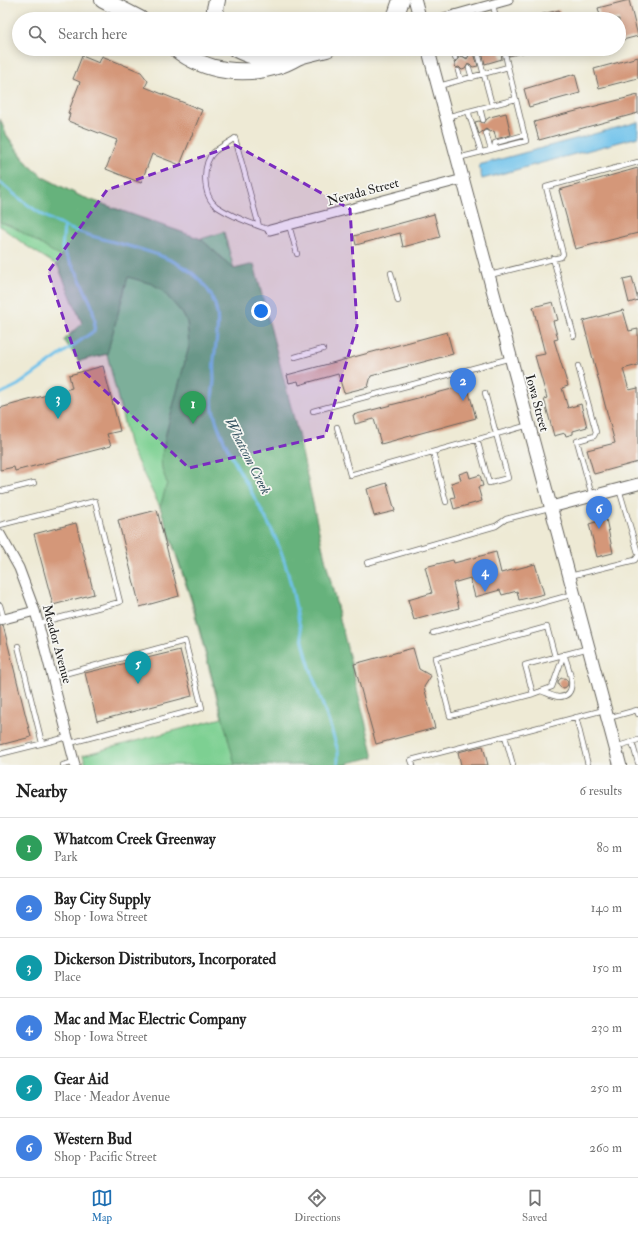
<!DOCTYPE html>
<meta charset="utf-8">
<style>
body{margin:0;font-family:"IM FELL Double Pica",serif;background:#f2f2f2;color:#222}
.you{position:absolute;left:261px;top:311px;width:14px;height:14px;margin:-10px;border:3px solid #fff;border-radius:50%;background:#1a73e8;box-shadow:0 0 0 6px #1a73e833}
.badge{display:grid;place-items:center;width:26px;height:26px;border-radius:50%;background:#1f6fb2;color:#fff;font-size:13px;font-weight:700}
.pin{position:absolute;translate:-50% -33px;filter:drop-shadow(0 1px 2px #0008)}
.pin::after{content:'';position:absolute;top:21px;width:14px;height:12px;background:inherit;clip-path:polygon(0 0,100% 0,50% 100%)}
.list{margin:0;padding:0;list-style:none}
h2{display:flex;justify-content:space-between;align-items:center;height:52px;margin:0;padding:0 16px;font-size:17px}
h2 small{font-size:13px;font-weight:400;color:#767676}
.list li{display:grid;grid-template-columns:26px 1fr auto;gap:12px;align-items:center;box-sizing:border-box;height:60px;padding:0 16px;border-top:1px solid #e0e0e0}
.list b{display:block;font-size:15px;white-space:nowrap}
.list p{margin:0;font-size:13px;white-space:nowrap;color:#767676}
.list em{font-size:13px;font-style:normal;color:#767676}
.icon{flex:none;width:22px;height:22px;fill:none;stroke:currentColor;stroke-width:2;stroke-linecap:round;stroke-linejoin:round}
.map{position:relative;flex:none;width:638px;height:765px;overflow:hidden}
.search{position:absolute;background:#fff;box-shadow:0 2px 10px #0003;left:12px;right:12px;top:12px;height:44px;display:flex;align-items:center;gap:10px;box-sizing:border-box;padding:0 14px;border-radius:22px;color:#767676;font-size:15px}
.sheet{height:412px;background:#fff}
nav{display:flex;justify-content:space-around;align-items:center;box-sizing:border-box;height:56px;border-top:1px solid #e0e0e0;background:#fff;font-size:11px;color:#767676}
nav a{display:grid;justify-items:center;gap:2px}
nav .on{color:#1f6fb2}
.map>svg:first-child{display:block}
.green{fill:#7dd092;stroke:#4c7657}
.forest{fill:#66b27c;stroke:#41674c}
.water{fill:#6fc2eb;stroke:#466f84}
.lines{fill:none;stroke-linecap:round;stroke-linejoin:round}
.stream{stroke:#6fc2eb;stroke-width:3}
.building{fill:#d49779}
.service-casing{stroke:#66645d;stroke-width:6}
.minor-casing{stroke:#66645d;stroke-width:11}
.tertiary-casing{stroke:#66645d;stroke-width:13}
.secondary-casing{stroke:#66645d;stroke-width:14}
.motorway-casing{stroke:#66645d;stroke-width:18}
.service{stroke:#fff;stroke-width:4.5}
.minor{stroke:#fff;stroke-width:9}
.tertiary{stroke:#fff;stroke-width:11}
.secondary{stroke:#fff;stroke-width:12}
.motorway{stroke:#fff;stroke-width:16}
.marked{fill:#7b2cbf;fill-opacity:0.2;stroke:#7b2cbf;stroke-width:3;stroke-dasharray:8 5;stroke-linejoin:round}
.labels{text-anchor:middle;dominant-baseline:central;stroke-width:3.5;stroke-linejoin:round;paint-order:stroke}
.street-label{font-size:13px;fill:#1c1c1c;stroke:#f6f6f2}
.water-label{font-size:14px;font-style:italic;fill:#395664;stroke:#f6f6f2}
</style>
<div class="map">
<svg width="638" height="765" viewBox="0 0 638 765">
<rect width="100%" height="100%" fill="#f6f6f2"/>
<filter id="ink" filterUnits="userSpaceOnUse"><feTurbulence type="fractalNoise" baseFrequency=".025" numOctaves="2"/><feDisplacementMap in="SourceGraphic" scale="8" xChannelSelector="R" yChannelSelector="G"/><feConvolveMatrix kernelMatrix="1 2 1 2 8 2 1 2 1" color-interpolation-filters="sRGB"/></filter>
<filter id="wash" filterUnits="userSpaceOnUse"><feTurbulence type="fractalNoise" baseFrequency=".012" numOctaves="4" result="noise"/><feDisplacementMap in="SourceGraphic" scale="16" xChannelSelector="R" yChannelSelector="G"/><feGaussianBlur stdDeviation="0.9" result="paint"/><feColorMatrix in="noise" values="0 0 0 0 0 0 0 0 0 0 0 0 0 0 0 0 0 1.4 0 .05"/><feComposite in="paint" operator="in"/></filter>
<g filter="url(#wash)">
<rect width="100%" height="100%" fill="#eeead5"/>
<path class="green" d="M0,119L6,134L29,165L43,177L80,196L201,239L224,232L234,269L323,550L340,619L315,626L348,765H86L83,755L222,718L191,600L160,507L130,447L107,354L79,361L64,340L82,323L58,266L25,245L0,226Z"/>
<path class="forest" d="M0,119L6,134L16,150L29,165L43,177L80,196L201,239L234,269L254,264L298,434L323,550L374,757L348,763V765H235L192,600L160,507L167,483L162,469L161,459L166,433L189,346L187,322L182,313L161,289L152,284L128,277L107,354L79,361L64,340L82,323L58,266L61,257L15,228L0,222Z"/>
<path class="water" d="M638,122V137L482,179L479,165Z"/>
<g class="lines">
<path class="stream" d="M0,182C19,199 42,217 66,227C106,245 168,247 200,280C224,305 218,329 214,359C213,366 214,374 214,381C213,391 211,400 213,410C225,456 260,500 278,544C293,580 297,620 307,657C316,689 329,719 338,751V765
M0,394L18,385L94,331L95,321L92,306L77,273L62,249L64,227"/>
</g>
<g id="blocks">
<path class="building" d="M629,0L638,36L619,41V19H601L598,8Z
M559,10L561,19H535V16Z
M481,49H500L502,59L485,64Z
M508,49H526V52L509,56Z
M474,53L478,66L473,67L468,64L465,69L462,70L459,67L456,68L454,62L457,61L459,57L462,56L467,59L470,54Z
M82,56L99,63L102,56L141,72L148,81L145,87L202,110L180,165L152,154L141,183L106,169L117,140L68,121L70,114L68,113L80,82L73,79Z
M638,57V78L599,88L594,69Z
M575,74L580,93L529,107L524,89Z
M638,95V113L539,140L534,122Z
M506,113L511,135L496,139L494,131L490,132L486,129L479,134L475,122L479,121L484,123L487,119L490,117Z
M638,168V233L575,249L559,190Z
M434,214L440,237L403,247L400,233L356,245L354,236Z
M632,277L638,300L629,303L623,279Z
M553,302L558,320L553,321L558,339L554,340L568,386L562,388L568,408L581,404L587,427L573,431V434L566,436L565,433L554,436L544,399L547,398L535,356L545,354L533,307Z
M623,310L629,331L638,329V365L623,369L629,390L638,388V462L594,474L587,450L615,443L583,321Z
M447,332L453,354L371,376L368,387L344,393L338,374L299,385L298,381L289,383L287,375Z
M103,366L120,431L107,434L111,446L15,471L14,467L0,470V408L72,388L69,375Z
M467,385L476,418L381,444L374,419L355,424L353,415Z
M468,471L470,478L480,475L483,486L478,487L482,501L454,509L451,498L455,497L451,483L461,480L459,474Z
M387,483L395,511L374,516L367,489Z
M157,510L179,596L140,607L118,520Z
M606,519L613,553L597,557L589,524Z
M76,523L94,594L53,605L34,534Z
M496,552L501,573L535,564L544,594L519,600L517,591L502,595L500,590L475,597L470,578L453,583L459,608L414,620L408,600L432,593L425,567L453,560L454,563Z
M3,625L31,737L0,745V626Z
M413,648L419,669L431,676L424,687L435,728L376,744L354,664Z
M180,650L192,696L97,721L85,673Z
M558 683a5 5 0 1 1 10 0a5 5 0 1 1-10 0Z
M483,746L488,765H461L458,752Z"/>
</g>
</g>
<g filter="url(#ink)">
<use href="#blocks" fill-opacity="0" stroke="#66645d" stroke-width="1"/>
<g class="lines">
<defs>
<path id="service" d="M493,4L496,19
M453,49L455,58
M464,49L466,55
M477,49L492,105
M469,68L472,78
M458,71L461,80
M439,86L508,67L504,49
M480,108L483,120
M468,111L481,152
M446,117L516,99
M486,133L491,150
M494,149L495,143L525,135
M458,158L526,141L508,67
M289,225L297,254
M259,226L235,138C228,143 220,147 214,152C202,163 202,195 216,206C232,217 252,224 270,230
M553,258L574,336
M391,273L398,301
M490,275L561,257L563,254L546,187L638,162
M295,357L323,349
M578,366L596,432L594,436L577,441L592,496
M313,411L511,358
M337,427L350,475L529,425
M477,439L489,483L508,478L485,393
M433,452L446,502
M619,489L638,553
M0,490L2,491L34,483
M0,525L95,501L120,602L39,623
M367,563L496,526L506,519L549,508
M570,576L635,560L638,556
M0,605L4,619
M433,633L574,594
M18,646L42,743
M555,657L547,627L435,658L450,716L533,694L525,665L589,648
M53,677L185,641L202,708L70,743
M541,691C547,693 554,697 559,697C581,696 568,666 564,654
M533,694L552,687L564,654
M576,717L588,765
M608,718L637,710L638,714
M632,742L638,763
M615,747L638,740
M0,754L68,737
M63,765L75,762
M413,765L411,760L505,736
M513,765L505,736L604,710"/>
<path id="minor" d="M440,19L508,0
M270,230L463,179
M0,534L19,568L35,611L75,765
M0,620L35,611"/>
<path id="tertiary" d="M551,507L638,484"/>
<path id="secondary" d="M415,0L420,19
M428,49L620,765"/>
<path id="motorway" d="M103,0L140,19
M217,0L215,9L217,19
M392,19L396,15L401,0
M176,49C205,72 245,77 280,65C287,63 293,59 300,56C309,53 318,51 327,49
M236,49C253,58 266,59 284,57"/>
</defs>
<use href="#service" class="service-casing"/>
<use href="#minor" class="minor-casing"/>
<use href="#tertiary" class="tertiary-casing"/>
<use href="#secondary" class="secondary-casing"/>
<use href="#motorway" class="motorway-casing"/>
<use href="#service" class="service"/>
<use href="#minor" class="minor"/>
<use href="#tertiary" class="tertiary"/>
<use href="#secondary" class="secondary"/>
<use href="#motorway" class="motorway"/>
</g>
</g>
<path class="marked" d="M235,145L350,209L357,326L325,436L189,468L80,368L48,272L107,190Z"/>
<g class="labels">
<g class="street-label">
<text transform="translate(363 192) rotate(-15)">Nevada Street</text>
<text transform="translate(537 403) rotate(75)">Iowa Street</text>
<text transform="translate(57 644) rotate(75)">Meador Avenue</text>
</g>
<g class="water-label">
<text transform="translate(248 456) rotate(63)">Whatcom Creek</text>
</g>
</g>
</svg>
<div class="you"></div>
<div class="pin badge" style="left:193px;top:424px;background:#2e9e5b">1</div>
<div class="pin badge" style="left:463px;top:401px;background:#3f7fe0">2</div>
<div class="pin badge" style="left:58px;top:419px;background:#0f9aa8">3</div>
<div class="pin badge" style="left:485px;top:592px;background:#3f7fe0">4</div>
<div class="pin badge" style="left:138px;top:684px;background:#0f9aa8">5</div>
<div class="pin badge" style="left:599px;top:529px;background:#3f7fe0">6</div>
<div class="search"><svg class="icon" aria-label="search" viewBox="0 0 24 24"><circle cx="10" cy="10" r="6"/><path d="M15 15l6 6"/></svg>Search here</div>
</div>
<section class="sheet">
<h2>Nearby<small>6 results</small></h2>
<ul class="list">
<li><span class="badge" style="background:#2e9e5b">1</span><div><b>Whatcom Creek Greenway</b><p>Park</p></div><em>80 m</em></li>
<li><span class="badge" style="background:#3f7fe0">2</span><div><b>Bay City Supply</b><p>Shop · Iowa Street</p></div><em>140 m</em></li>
<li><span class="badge" style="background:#0f9aa8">3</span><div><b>Dickerson Distributors, Incorporated</b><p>Place</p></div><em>150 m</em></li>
<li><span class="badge" style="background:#3f7fe0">4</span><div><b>Mac and Mac Electric Company</b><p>Shop · Iowa Street</p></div><em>230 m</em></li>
<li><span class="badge" style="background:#0f9aa8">5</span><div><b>Gear Aid</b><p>Place · Meador Avenue</p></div><em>250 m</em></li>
<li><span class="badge" style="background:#3f7fe0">6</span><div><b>Western Bud</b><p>Shop · Pacific Street</p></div><em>260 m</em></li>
</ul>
</section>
<nav>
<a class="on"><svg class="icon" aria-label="map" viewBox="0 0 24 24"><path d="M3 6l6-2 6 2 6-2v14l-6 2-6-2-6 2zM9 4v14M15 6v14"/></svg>Map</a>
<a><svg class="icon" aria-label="directions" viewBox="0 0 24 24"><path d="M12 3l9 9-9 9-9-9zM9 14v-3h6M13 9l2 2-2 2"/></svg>Directions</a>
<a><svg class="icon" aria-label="saved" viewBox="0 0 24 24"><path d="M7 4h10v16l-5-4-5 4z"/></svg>Saved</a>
</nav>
